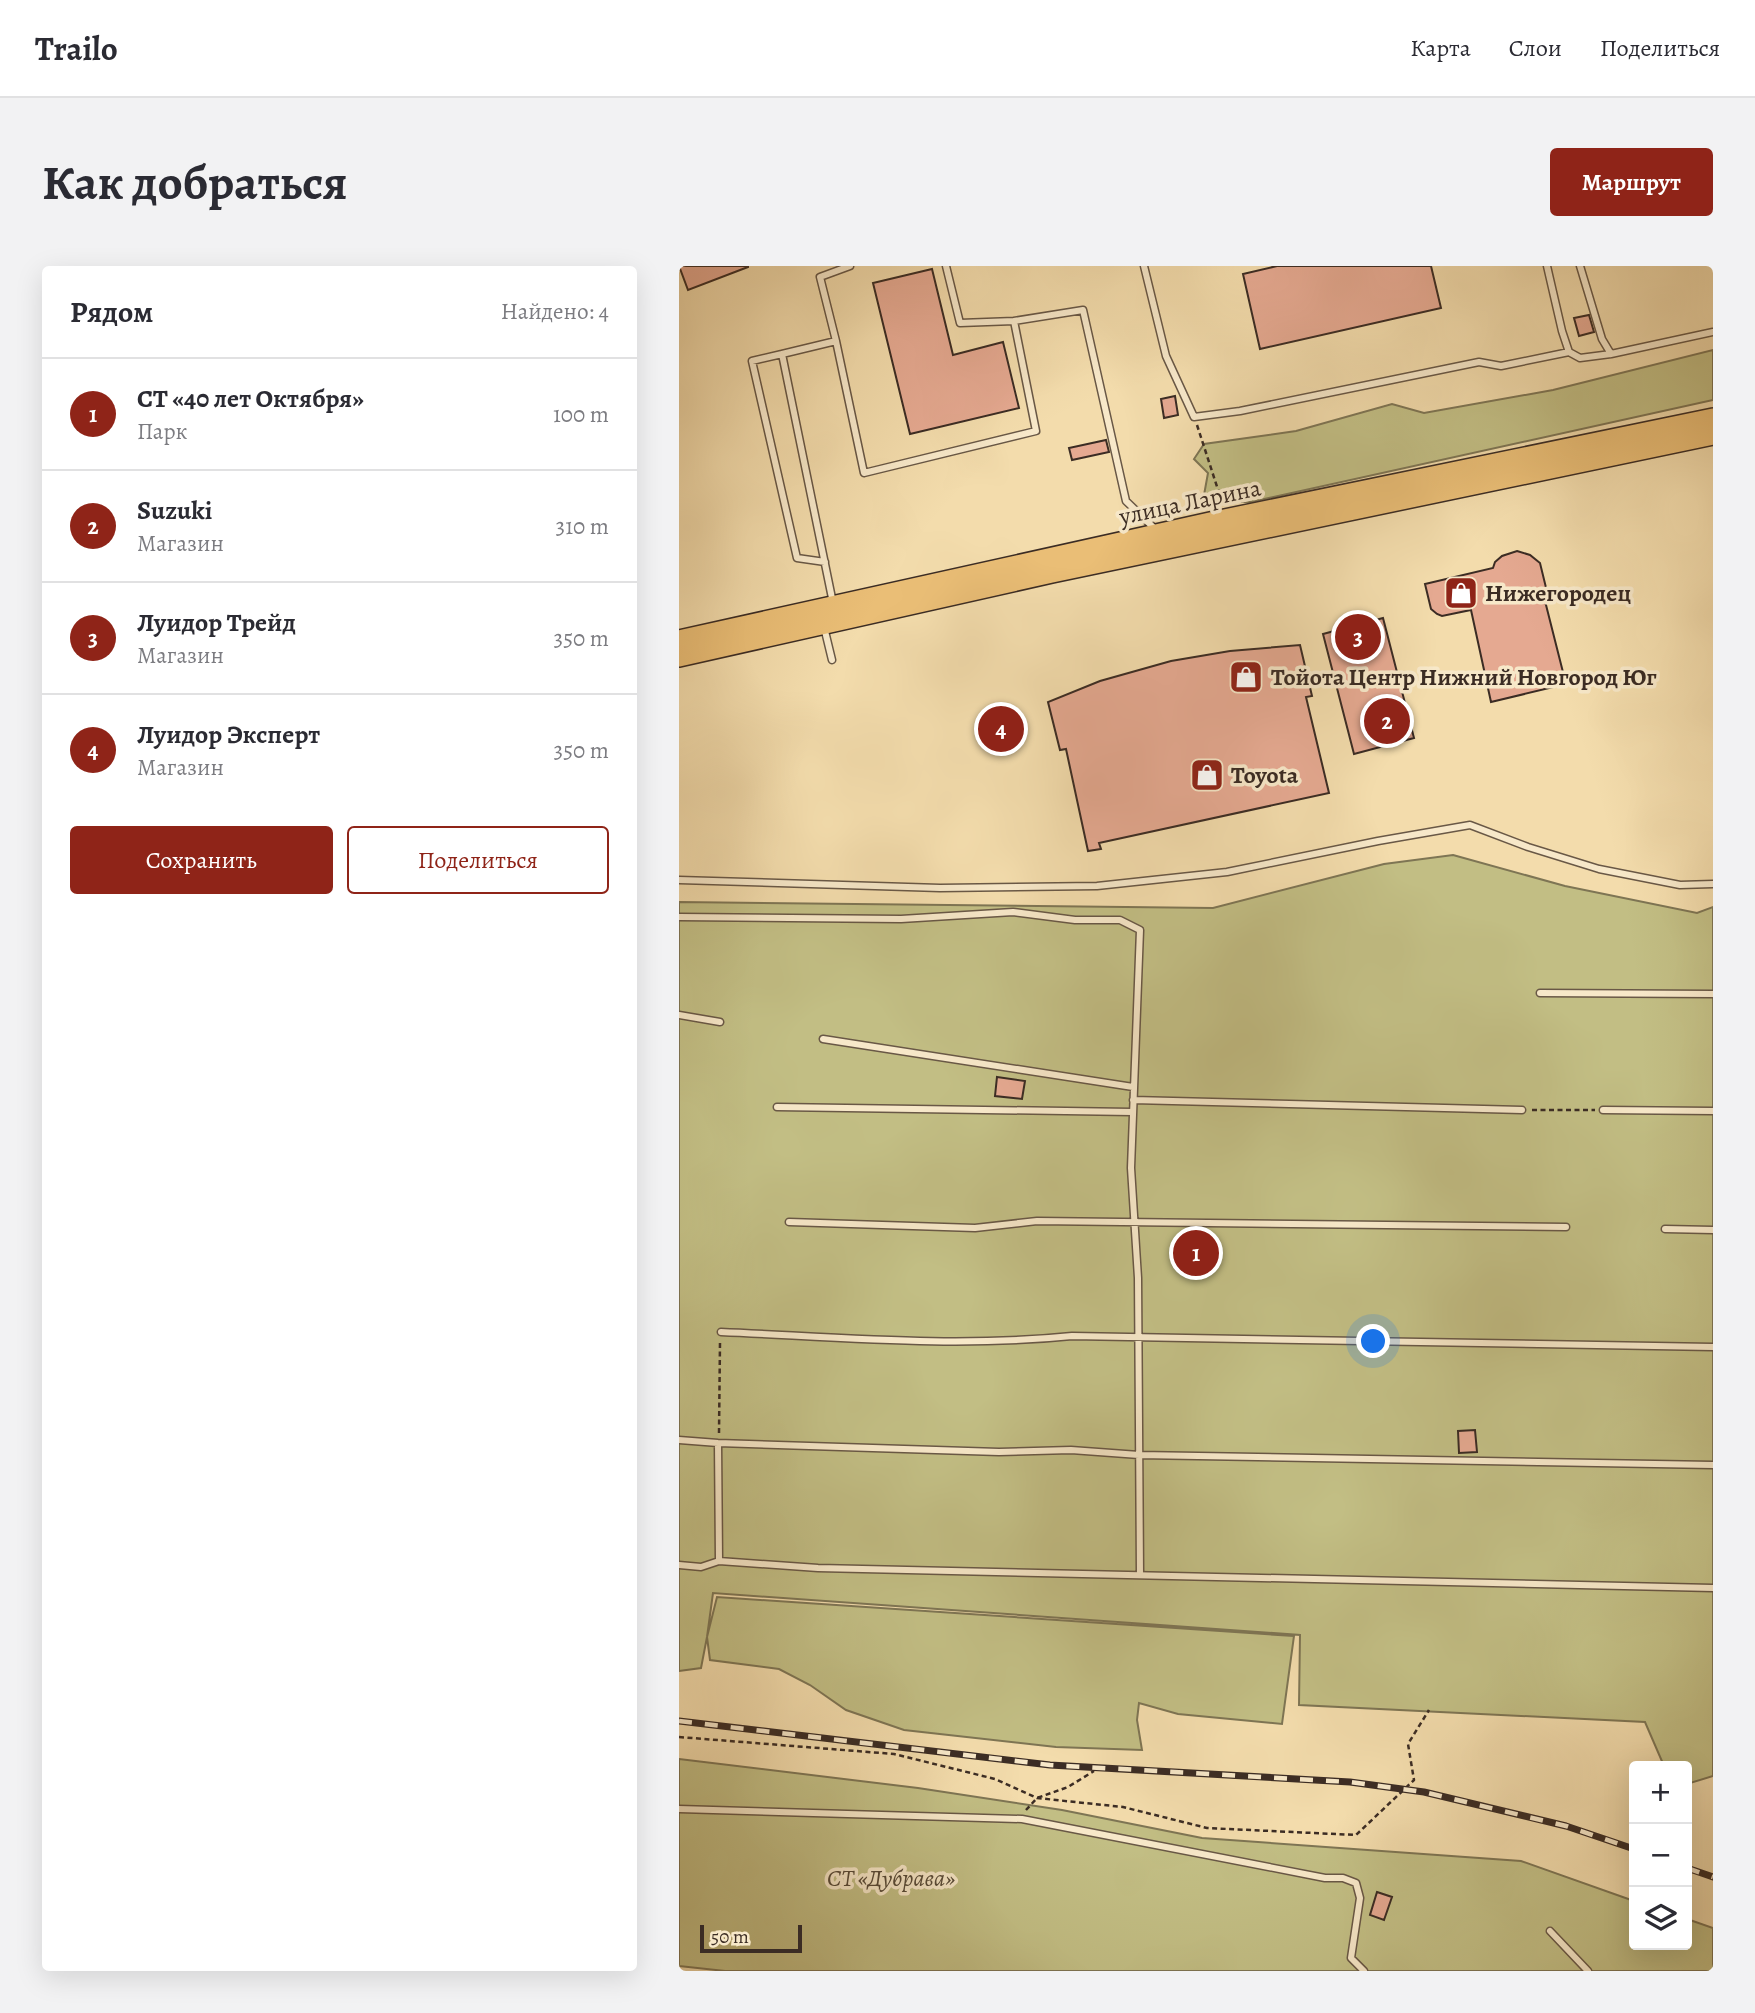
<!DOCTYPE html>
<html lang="ru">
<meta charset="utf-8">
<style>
body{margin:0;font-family:Alegreya,serif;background:#f2f2f3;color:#2b2b33}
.controls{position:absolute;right:21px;bottom:21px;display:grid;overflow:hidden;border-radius:7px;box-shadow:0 7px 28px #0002}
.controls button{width:63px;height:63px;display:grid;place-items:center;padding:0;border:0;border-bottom:2px solid #e1e1e2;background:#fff;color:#2b2b33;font:35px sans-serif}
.scale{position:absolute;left:21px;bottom:18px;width:102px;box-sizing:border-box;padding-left:7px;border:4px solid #3b2c24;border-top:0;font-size:19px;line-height:24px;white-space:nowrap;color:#3b2c24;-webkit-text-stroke:5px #f7e8c9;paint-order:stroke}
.you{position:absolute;left:695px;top:1076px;width:24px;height:24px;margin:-18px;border:5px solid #fff;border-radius:50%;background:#1a73e8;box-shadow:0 0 0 10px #1a73e833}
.badge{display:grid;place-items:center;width:46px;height:46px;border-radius:50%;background:#8f2418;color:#fff;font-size:23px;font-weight:700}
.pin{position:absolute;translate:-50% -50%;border:4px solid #fff;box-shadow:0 2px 7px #0006}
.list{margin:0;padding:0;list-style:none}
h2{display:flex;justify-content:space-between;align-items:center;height:91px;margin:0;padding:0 28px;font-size:30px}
h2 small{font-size:23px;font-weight:400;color:#7c7c81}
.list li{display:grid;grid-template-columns:46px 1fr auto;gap:21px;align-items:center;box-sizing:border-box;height:112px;padding:0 28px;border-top:2px solid #e1e1e2}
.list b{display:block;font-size:26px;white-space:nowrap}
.list p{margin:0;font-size:23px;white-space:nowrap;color:#7c7c81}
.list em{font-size:23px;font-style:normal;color:#7c7c81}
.actions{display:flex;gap:14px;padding:21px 28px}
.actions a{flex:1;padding:16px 0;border:2px solid #8f2418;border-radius:7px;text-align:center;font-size:24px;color:#8f2418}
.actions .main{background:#8f2418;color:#fff}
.icon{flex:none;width:38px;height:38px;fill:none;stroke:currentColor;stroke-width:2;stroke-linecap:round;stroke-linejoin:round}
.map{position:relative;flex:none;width:1034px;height:1705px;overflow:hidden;border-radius:7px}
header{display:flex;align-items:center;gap:42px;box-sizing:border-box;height:98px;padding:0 35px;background:#fff;border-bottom:2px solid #e1e1e2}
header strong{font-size:33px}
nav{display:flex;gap:38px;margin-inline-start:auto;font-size:24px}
.intro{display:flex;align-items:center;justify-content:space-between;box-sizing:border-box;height:168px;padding:0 42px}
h1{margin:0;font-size:49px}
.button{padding:18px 32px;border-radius:7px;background:#8f2418;color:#fff;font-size:24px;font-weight:700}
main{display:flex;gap:42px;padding:0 42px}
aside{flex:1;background:#fff;border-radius:7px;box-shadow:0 7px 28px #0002}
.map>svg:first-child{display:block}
.green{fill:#c2be84;stroke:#7e7554;stroke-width:2}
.building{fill:#e5a991;stroke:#3b2c24;stroke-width:2}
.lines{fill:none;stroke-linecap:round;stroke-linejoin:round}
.service-casing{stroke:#695846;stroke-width:9}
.primary-casing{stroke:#3b2c24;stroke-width:22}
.path{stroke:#3b2c24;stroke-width:2.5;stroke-dasharray:5 3.5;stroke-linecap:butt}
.service{stroke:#f7e8c9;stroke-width:6}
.primary{stroke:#eabe76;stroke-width:19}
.rail-casing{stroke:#3b2c24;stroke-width:7}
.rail{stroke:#f7e8c9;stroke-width:4.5;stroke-dasharray:13;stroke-linecap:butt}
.labels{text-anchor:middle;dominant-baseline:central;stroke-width:7;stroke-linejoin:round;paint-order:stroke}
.street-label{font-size:24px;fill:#3b2c24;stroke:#f7e8c9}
.poi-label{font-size:24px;font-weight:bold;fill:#3b2c24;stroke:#f7e8c9;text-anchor:start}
.park-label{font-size:24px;font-style:italic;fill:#564937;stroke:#f7e8c9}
</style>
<header>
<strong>Trailo</strong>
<nav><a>Карта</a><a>Слои</a><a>Поделиться</a></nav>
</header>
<div class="intro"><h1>Как добраться</h1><a class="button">Маршрут</a></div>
<main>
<aside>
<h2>Рядом<small>Найдено: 4</small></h2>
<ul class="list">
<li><span class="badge">1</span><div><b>СТ «40 лет Октября»</b><p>Парк</p></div><em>100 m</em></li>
<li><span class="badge">2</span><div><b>Suzuki</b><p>Магазин</p></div><em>310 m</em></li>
<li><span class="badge">3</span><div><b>Луидор Трейд</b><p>Магазин</p></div><em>350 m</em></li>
<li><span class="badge">4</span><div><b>Луидор Эксперт</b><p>Магазин</p></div><em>350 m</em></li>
</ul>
<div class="actions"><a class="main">Сохранить</a><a>Поделиться</a></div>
</aside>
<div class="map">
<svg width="1034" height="1705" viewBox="0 0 1034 1705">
<rect width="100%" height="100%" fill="#f3dcac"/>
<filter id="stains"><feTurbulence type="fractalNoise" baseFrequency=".00286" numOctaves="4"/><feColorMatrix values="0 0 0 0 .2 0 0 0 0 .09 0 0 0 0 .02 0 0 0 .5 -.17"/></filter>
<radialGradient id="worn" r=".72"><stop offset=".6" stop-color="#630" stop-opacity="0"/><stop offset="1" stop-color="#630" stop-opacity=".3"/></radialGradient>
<path class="green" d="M1034,84V134L572,236H538L525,229L529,207L515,193L525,178L617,165L713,138L745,147L874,124Z
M774,589L886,620L1018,647L1034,641V1510L1008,1518V1500H985L966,1456L620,1439L621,1369L34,1327L28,1371L38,1331L615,1370L603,1458L499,1448L460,1437L458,1454L463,1484L377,1481L225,1464L167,1444L131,1419L100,1403L31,1394L28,1371L22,1402L0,1405V636L534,642L705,598Z
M0,1493L239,1522L383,1544L523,1572L842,1595L955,1635V1679H1008V1653L1034,1662V1705H46L0,1700Z"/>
<path class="building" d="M0,0H69V1L9,24Z
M598,0H752L762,42L581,83L564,8Z
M253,3L274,89L324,76L340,142L231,168L194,17Z
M910,49L915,66L900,70L895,52Z
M496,130L499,149L485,152L482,133Z
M427,174L430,186L393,194L390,182Z
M838,285L851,289L861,297L870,334L866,335L887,418L812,436L792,344L763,350L758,348L752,343L746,318L814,302L816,296L823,290Z
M704,352L735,472L675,488L644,368Z
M621,379L633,430L627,431L650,527L420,577L422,583L409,585L387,483L381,484L369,436L421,415L492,395L551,385Z
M331,453L334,466L309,472L306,458Z
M318,811L346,815L343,833L316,830Z
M796,1164L798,1186L780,1187L779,1165Z
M698,1626L713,1631L705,1654L691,1649Z"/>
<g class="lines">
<defs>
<path id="service" d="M267,0L281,57L335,55
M465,0L487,90L515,151L561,145L800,96L822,100L890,86L901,92L932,88L1034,66
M868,0L883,65L890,86
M901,0L923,73L932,88
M157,75L141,11L171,0
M103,88L73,95L118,292L146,296
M154,337L103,88L157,75L185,207L357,165L335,55L404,44L447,235L476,263
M145,361L153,394
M0,614L261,622L418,620L548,606L699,575L791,559L849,581L920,603L1001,619L1034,618
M0,651L222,653L334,646L396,654H441L461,664L452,902L459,1012L461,1308
M861,727L1034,728
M0,749L41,756
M144,773L454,821
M454,834L843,844
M98,841L453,846
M924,844L1034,845
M110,956L296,962L358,955L887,961
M986,963L1034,964
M42,1066C158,1071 276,1082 393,1070L1034,1081
M0,1174L39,1177L320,1186L392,1184L460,1189L1034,1199
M39,1177L40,1295
M0,1299L22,1301L40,1295L139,1302L1034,1322
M0,1543L343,1553L646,1612H664L677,1617L681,1632L672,1692L685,1705
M871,1665L909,1705"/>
<path id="primary" d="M0,374L531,256L1034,152
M0,391L373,307L1034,169"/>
</defs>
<use href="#service" class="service-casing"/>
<use href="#primary" class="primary-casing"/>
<path class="path" d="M518,159L543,236
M853,844H916
M40,1167L41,1076
M0,1471L215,1488L316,1513L358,1532L444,1541L528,1562L677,1569L735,1514L729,1478L750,1444
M347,1544L358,1532L389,1521L415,1505"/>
<use href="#service" class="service"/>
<use href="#primary" class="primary"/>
<defs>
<path id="rail" d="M0,1455L371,1499L671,1516L745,1526L887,1560L955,1583
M1008,1602L1034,1611"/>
</defs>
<use href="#rail" class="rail-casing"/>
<use href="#rail" class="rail"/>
</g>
<defs>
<symbol id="shop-square" viewBox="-11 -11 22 22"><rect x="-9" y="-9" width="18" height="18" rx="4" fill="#8f2418" stroke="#f7e8c9"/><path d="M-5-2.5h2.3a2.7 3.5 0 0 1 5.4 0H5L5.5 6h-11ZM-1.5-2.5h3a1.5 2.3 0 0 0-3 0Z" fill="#fff"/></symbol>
</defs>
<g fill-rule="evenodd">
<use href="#shop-square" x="763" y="308" width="38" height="38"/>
<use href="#shop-square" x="548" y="392" width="38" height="38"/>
<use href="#shop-square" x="509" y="490" width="38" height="38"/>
</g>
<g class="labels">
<g class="street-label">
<text transform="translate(511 236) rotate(-12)">улица Ларина</text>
</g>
<g class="poi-label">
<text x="806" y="327">Нижегородец</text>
<text x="592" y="411">Тойота Центр Нижний Новгород Юг</text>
<text x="552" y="509">Toyota</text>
</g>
<g class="park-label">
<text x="212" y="1612">СТ «Дубрава»</text>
</g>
</g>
<rect width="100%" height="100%" filter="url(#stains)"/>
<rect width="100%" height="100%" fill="url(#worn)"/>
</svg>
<div class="controls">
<button>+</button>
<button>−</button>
<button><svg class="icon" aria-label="layers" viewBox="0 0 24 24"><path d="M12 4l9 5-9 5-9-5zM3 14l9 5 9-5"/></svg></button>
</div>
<div class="scale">50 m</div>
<div class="you"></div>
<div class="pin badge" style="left:517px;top:987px">1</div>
<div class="pin badge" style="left:708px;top:455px">2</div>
<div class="pin badge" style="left:679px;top:371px">3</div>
<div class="pin badge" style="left:322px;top:463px">4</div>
</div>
</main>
